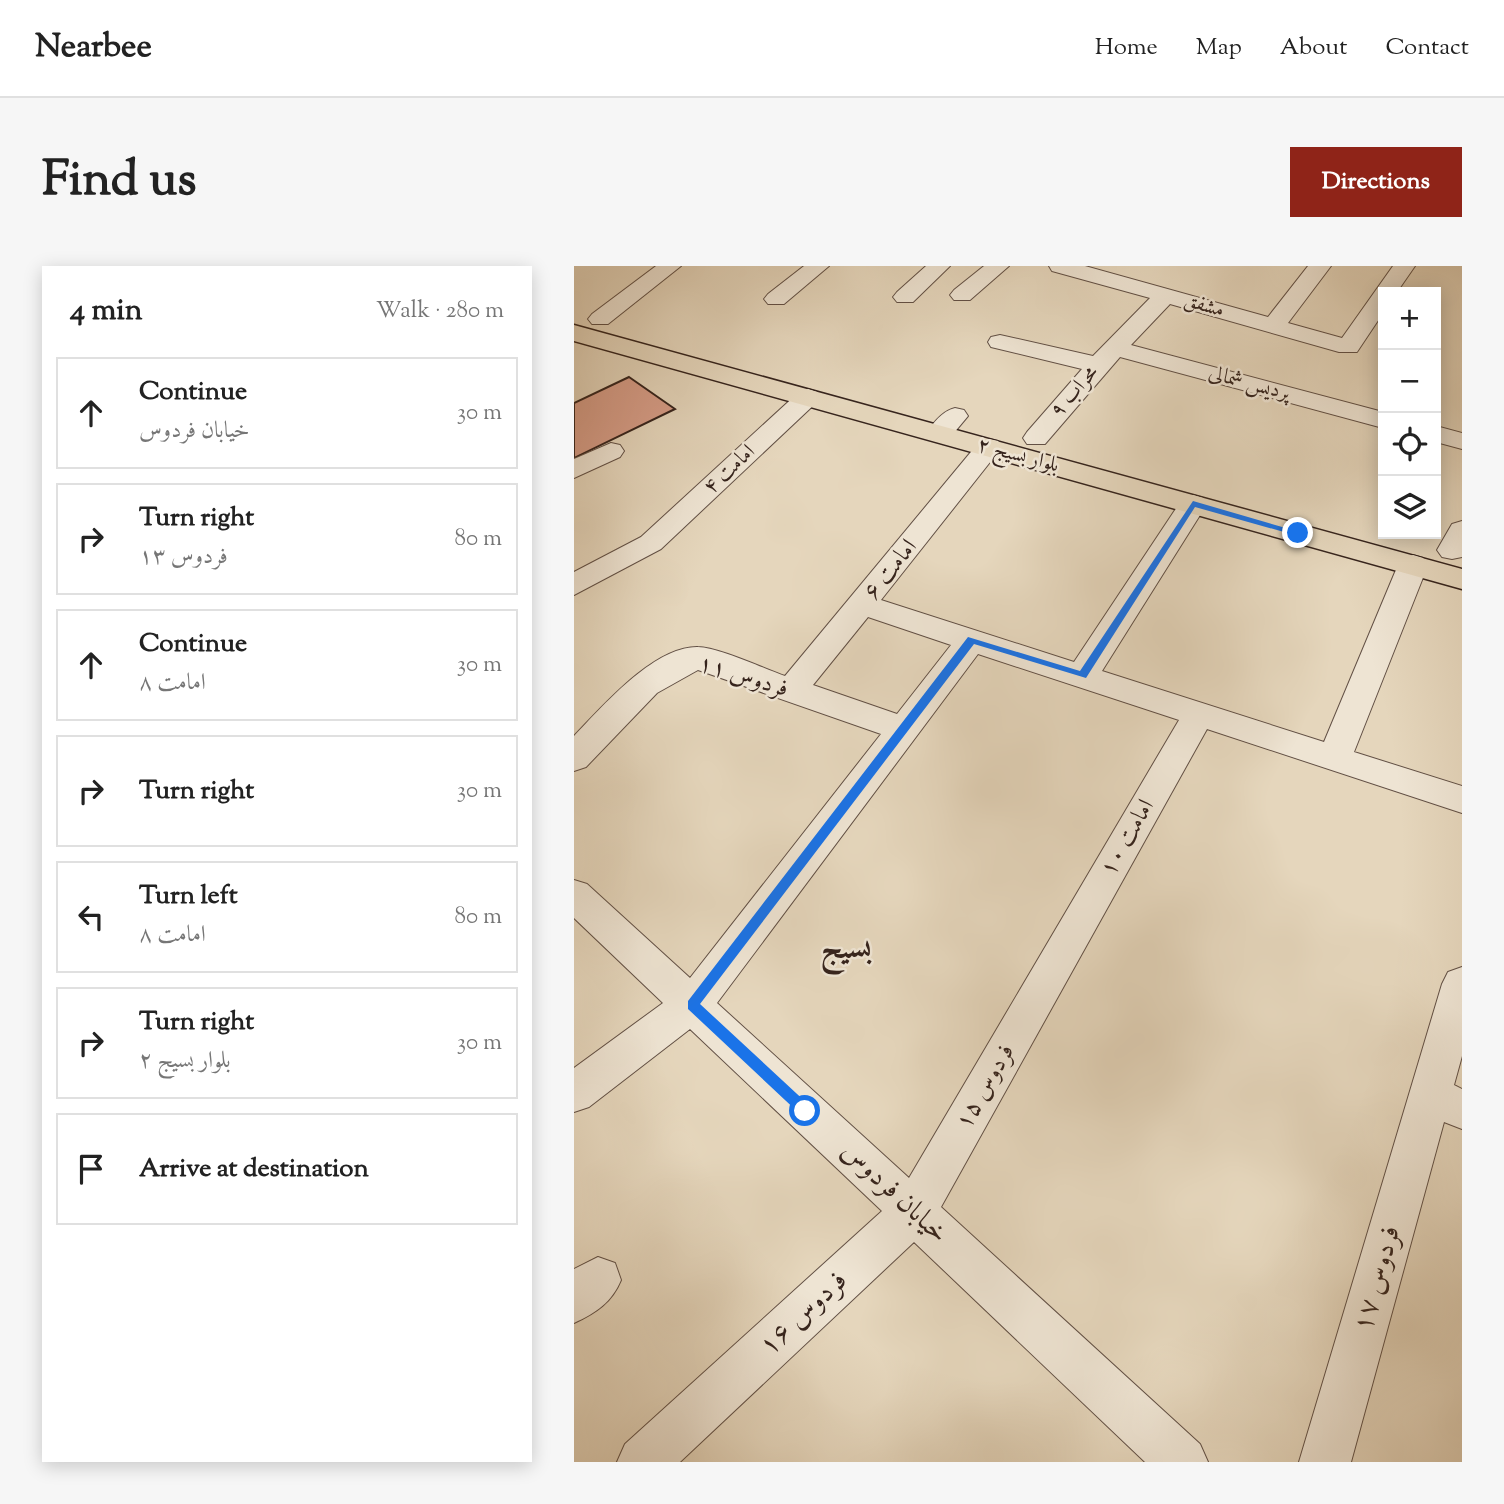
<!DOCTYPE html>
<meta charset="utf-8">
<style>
body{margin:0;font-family:"Sorts Mill Goudy",Amiri,serif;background:#f6f6f6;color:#222}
.controls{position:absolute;right:21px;top:21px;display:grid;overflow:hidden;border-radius:0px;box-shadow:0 4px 18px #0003}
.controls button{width:63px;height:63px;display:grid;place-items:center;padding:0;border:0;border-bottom:2px solid #e0e0e0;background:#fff;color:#222;font:35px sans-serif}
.stop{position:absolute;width:21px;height:21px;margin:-16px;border:5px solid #1a73e8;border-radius:50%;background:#fff}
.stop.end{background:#1a73e8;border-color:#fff;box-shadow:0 2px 7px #0008}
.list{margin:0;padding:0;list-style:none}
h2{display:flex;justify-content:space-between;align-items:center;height:91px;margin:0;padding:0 28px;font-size:30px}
h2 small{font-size:23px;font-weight:400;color:#767676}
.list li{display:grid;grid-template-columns:46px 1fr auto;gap:21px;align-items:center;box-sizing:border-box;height:112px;margin:0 14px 14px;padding:0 14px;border:2px solid #e0e0e0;border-radius:0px}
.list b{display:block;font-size:26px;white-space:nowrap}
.list p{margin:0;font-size:23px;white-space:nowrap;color:#767676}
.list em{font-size:23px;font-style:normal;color:#767676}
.icon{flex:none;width:38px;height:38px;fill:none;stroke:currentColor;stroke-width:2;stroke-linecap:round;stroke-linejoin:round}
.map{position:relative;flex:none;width:888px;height:1196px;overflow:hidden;border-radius:0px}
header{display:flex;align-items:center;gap:42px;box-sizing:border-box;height:98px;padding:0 35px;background:#fff;border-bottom:2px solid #e0e0e0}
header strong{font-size:33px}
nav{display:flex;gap:38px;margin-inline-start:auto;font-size:24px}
.intro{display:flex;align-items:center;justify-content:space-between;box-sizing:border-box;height:168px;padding:0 42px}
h1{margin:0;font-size:49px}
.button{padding:18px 32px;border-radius:0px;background:#8f2418;color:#fff;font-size:24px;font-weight:700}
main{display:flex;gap:42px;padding:0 42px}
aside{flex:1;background:#fff;border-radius:0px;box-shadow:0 4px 18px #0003}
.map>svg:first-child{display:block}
.building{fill:#d69d88;stroke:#36241d;stroke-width:2}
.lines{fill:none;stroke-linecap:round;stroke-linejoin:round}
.minor-casing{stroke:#625045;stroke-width:2}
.major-casing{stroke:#36241d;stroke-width:3}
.minor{fill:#eee4d3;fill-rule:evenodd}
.major{fill:#e5d6bc;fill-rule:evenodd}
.route{fill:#1a73e8}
.labels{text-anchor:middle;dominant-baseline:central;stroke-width:5;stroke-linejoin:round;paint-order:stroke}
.far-street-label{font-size:21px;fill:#36241d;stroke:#eee4d3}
.street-label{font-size:24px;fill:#36241d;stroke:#eee4d3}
.near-street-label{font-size:28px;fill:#36241d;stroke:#eee4d3}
.district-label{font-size:32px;font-weight:bold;fill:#36241d;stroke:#eee4d3}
</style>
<header>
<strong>Nearbee</strong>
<nav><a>Home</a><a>Map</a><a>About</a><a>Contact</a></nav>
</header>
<div class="intro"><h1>Find us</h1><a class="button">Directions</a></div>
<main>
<aside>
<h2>4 min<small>Walk · 280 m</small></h2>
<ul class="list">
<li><svg class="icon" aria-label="ahead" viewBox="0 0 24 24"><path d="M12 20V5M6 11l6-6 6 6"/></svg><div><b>Continue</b><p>خیابان فردوس</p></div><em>30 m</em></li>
<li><svg class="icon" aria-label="right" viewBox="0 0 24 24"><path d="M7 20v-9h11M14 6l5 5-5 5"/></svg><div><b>Turn right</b><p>فردوس ۱۳</p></div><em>80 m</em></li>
<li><svg class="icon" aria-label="ahead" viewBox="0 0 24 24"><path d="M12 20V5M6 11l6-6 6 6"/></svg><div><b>Continue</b><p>امامت ۸</p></div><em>30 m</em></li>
<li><svg class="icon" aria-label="right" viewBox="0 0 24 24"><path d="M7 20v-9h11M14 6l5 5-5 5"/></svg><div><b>Turn right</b></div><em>30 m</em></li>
<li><svg class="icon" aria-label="left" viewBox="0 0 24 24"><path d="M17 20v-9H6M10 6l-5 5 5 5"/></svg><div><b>Turn left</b><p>امامت ۸</p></div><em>80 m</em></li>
<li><svg class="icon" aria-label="right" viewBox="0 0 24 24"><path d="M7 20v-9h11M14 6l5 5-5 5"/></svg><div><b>Turn right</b><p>بلوار بسیج ۲</p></div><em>30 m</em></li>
<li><svg class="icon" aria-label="arrive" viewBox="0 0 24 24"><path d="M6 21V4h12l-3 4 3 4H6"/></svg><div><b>Arrive at destination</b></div></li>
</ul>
</aside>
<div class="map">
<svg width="888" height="1196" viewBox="0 0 888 1196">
<rect width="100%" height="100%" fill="#e5d6bc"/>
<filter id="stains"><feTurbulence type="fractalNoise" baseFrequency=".00286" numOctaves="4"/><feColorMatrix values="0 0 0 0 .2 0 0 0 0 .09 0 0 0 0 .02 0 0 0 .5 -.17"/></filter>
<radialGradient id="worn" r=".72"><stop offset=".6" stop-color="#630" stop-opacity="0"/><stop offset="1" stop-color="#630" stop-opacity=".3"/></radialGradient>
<path class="building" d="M55,111L101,143L0,192V137Z"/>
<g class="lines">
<defs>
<path id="minor" d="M82,0H107L34,58H18L14,53L18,48Z
M230,0H255L210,38H194L190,33L194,28Z
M352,0H376L339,36H323L319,31L323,26Z
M410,0H435L396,34H380L376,29L380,24Z
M475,0H511L694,51L734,0H757L714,57L768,72L819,0H841L823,26H809V47L783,86H765L596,38L557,79L809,146V162L546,91L471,178H453L449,172L453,166L508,103L417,81L414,76L417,71L426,69L519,90L576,32L478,5Z
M234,123L243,126L247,131L243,136L87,283L0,329V306L67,271L225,126Z
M381,142L390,144L394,150L374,174H356L352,168C359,157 368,145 381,142Z
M862,160L888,167V183L862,176Z
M415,173L424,175L428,181L307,334L500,396L609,232L619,229L629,232L633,238L528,405L750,476L824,299L829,292L839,289L849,292L854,299L780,486L888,520V547L633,463L367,941L626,1178L634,1196H571L340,976L106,1196H43L51,1178L308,945L116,763L15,841L0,846V802L89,737L0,652V614L13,618L116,712L307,468L124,404L83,427L12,501L0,505V470C28,441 80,380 124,381C143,381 191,403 211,410L406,175ZM294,351L377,379L323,448L239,419ZM404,388L605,454L335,912L143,737Z
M37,177L46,179L50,185L46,191L0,212V193Z
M888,255V291L878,293L868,291L863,284L878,258Z
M888,701V790L880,819L888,823V863L870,856L777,1196H725L868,718L874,706Z
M24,991L41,997L47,1014C38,1036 22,1047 0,1057V1003Z"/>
<path id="major" d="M0,59L888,303V323L0,75Z"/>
</defs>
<use href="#minor" class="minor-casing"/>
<use href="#major" class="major-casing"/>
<use href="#minor" class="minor"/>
<use href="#major" class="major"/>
</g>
<path class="route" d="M619,235L729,267L724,270L621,241L512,412L400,378L126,738L236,840V849H227L114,743V735L394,371L506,405Z"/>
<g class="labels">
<g class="far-street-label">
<text transform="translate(630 40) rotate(16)">مشفق</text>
<text transform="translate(675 118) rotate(15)">پردیس شمالی</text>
<text transform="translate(501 126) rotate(-49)">محراب ۹</text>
<text transform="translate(444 190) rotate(15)">بلوار بسیج ۲</text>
<text transform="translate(156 204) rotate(-43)">امامت ۴</text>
</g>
<g class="street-label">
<text transform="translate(317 304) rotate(-51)">امامت ۶</text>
<text transform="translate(169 411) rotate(17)">فردوس ۱۱</text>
<text transform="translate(554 572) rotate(-60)">امامت ۱۰</text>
<text transform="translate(412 821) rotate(-60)">فردوس ۱۵</text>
</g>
<g class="near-street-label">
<text transform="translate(320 927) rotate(43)">خیابان فردوس</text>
<text transform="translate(804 1013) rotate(-74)">فردوس ۱۷</text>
<text transform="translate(230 1048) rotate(-43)">فردوس ۱۶</text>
</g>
<g class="district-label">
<text x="272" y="684">بسیج</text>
</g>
</g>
<rect width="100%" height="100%" filter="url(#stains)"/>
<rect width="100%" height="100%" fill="url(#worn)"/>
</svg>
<div class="controls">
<button>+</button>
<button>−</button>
<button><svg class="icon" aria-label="locate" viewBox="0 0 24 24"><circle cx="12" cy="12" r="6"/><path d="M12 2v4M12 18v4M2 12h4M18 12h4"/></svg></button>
<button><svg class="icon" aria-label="layers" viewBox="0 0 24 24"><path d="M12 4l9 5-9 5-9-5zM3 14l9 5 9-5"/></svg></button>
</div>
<div class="stop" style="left:231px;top:845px"></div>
<div class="stop end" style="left:724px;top:267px"></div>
</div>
</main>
